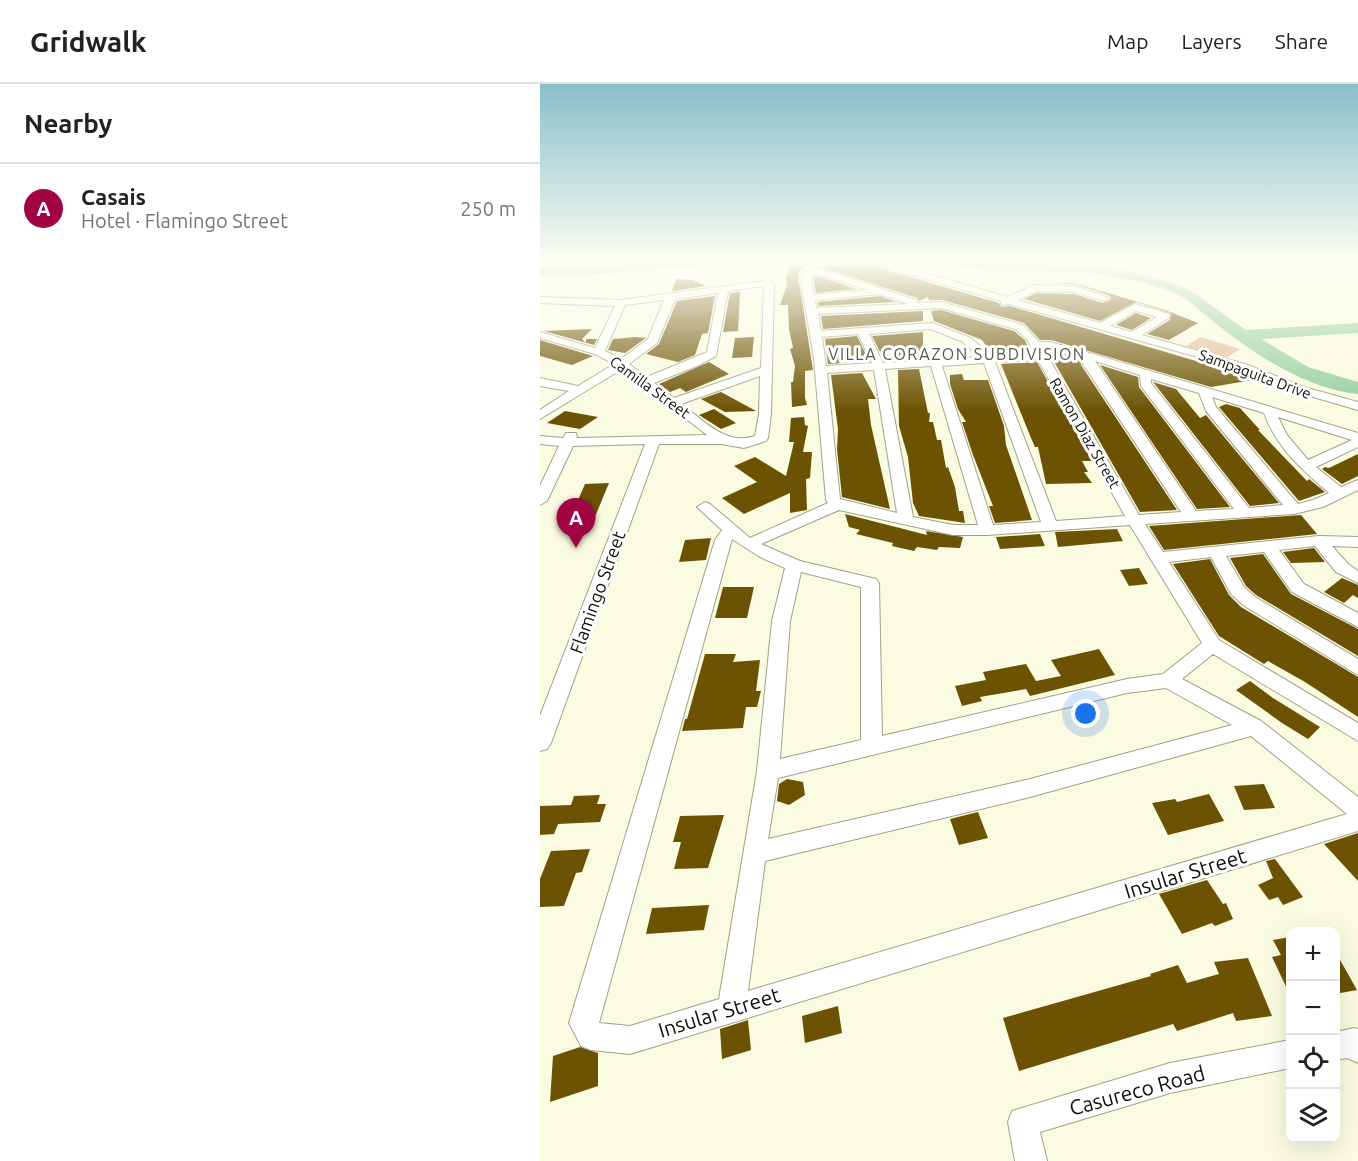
<!DOCTYPE html>
<meta charset="utf-8">
<style>
body{margin:0;font-family:Ubuntu,sans-serif;background:#f2f2f2;color:#222}
.controls{position:absolute;right:18px;bottom:18px;display:grid;overflow:hidden;border-radius:12px;box-shadow:0 6px 24px #0002}
.controls button{width:54px;height:54px;display:grid;place-items:center;padding:0;border:0;border-bottom:2px solid #e0e0e0;background:#fff;color:#222;font:30px sans-serif}
.you{position:absolute;left:546px;top:630px;width:21px;height:21px;margin:-15px;border:4px solid #fff;border-radius:50%;background:#1a73e8;box-shadow:0 0 0 9px #1a73e833}
.badge{display:grid;place-items:center;width:39px;height:39px;border-radius:50%;background:#a10443;color:#fff;font-size:20px;font-weight:700}
.pin{position:absolute;translate:-50% -50px;filter:drop-shadow(0 2px 3px #0008)}
.pin::after{content:'';position:absolute;top:32px;width:21px;height:18px;background:inherit;clip-path:polygon(0 0,100% 0,50% 100%)}
.list{margin:0;padding:0;list-style:none}
h2{display:flex;justify-content:space-between;align-items:center;height:78px;margin:0;padding:0 24px;font-size:26px}
h2 small{font-size:20px;font-weight:400;color:#767676}
.list li{display:grid;grid-template-columns:39px 1fr auto;gap:18px;align-items:center;box-sizing:border-box;height:90px;padding:0 24px;border-top:2px solid #e0e0e0}
.list b{display:block;font-size:22px;white-space:nowrap}
.list p{margin:0;font-size:20px;white-space:nowrap;color:#767676}
.list em{font-size:20px;font-style:normal;color:#767676}
.icon{flex:none;width:33px;height:33px;fill:none;stroke:currentColor;stroke-width:2;stroke-linecap:round;stroke-linejoin:round}
.map{position:relative;flex:none;width:818px;height:1077px;overflow:hidden}
header{display:flex;align-items:center;gap:36px;box-sizing:border-box;height:84px;padding:0 30px;background:#fff;border-bottom:2px solid #e0e0e0}
header strong{font-size:28px}
nav{display:flex;gap:33px;margin-inline-start:auto;font-size:21px}
main{display:flex}
aside{flex:1;background:#fff}
.map>svg:first-child{display:block}
.green{fill:#e2bd96}
.lines{fill:none;stroke-linecap:round;stroke-linejoin:round}
.river{fill:#95cf9e;fill-rule:evenodd}
.building{fill:#6c5303}
.minor-casing{stroke:#a1a18a;stroke-width:2}
.minor{fill:#fff;fill-rule:evenodd}
.labels{text-anchor:middle;dominant-baseline:central;stroke-width:6;stroke-linejoin:round;paint-order:stroke}
.far-street-label{font-size:15px;fill:#0f0f07;stroke:#fff}
.far-neighbourhood-label{font-size:16px;letter-spacing:1.5px;fill:#575742;stroke:#fff}
.street-label{font-size:18px;fill:#0f0f07;stroke:#fff}
.near-street-label{font-size:21px;fill:#0f0f07;stroke:#fff}
</style>
<header>
<strong>Gridwalk</strong>
<nav><a>Map</a><a>Layers</a><a>Share</a></nav>
</header>
<main>
<aside>
<h2>Nearby<small></small></h2>
<ul class="list">
<li><span class="badge">A</span><div><b>Casais</b><p>Hotel · Flamingo Street</p></div><em>250 m</em></li>
</ul>
</aside>
<div class="map">
<svg width="818" height="1077" viewBox="0 0 818 1077">
<rect width="100%" height="100%" fill="#fafbe1"/>
<path class="green" d="M660,253L700,265L686,274L646,262Z"/>
<g class="lines">
<path class="river" d="M123,177H177L170,181L48,191H0V183H48Z
M409,177L550,181L595,189L645,203L706,246L818,239V249L721,255L768,283L818,298V310C768,305 719,273 680,243C665,232 649,214 632,208C606,199 575,191 547,189C502,186 455,191 411,180Z"/>
</g>
<path class="building" d="M250,182H264L258,191L273,286L265,287V314L267,321L252,323L251,298H253L255,282L250,265L253,264L249,245L248,221H240L247,200L246,193Z
M277,182H333L459,219L461,223L470,222L656,277L699,287L719,295L671,303L511,256H500L484,239L402,216H389L388,213L379,217L377,214Z
M273,193H280L316,205L276,209Z
M136,195L152,196L166,202L132,207Z
M504,199H534L625,226L658,239L629,256L607,250L630,236L631,229L596,218L560,237L484,215L496,209L534,210L563,219L571,215L570,212L536,200Z
M200,208L198,247L183,248L190,209Z
M175,212L168,249L162,250L155,271L138,278L106,270L119,260L137,217Z
M340,212L356,218L278,222V218Z
M401,226L474,247L485,256L490,267L452,270L442,256L394,237L391,227Z
M383,227V237L283,245L281,232Z
M596,229L611,234L592,246L576,241Z
M52,245L42,255L46,259V255H57L54,261L4,247Z
M383,248V272L377,275L358,276V263L344,262L343,274L332,252Z
M317,252L329,277L288,280L285,255Z
M95,253L106,254L85,269L68,266L73,255Z
M214,253L212,273L192,274L195,254Z
M0,256L53,272L32,281L0,272Z
M508,267L541,276V281L637,426L600,428Z
M169,278L189,290L146,308L140,304L130,308L119,300Z
M497,278L552,377H542L548,388H544L552,399L506,400L498,363H495L491,354L461,280Z
M560,281L598,293L599,303L690,423L657,425Z
M379,285L388,329H390L389,338H393L397,356H401L406,384L408,383L415,403L419,427H423L425,439L379,432L373,419L368,373L359,342L358,286Z
M322,289L336,315H328L331,341L350,425L302,413L297,365L298,345L291,291Z
M422,290L424,296H448L464,342L466,361L492,436L455,439L449,422H453L433,371L422,338H426L418,325L410,300V291Z
M613,298L636,305L660,334L666,331L739,419L710,422Z
M181,308L216,327L185,328L161,315Z
M686,320L700,324L720,346H718L767,397L769,395L785,408L759,417L679,323Z
M174,325L196,339L181,345L159,331Z
M25,327L58,333L40,345L7,339Z
M264,333L265,341L268,342L263,368H272L270,394L266,395L267,426L250,429V409L204,430L182,414L217,398L194,382L215,373L246,392L254,358H249L251,334Z
M818,370V392L802,400L782,385L785,383L789,384Z
M69,399L52,440L27,441L45,400Z
M305,430L387,451L386,447L423,453L420,464L399,463L397,466L377,463L374,467L352,462L353,459L316,450L320,446L309,443Z
M761,431L777,450L624,466L609,442Z
M577,445L583,457L518,463L515,448Z
M500,450L505,462L460,465L456,453Z
M171,454L166,476L139,478L145,456Z
M774,464L785,478L751,479L743,468Z
M723,470L751,510L818,545V572L716,511L706,502L690,474Z
M670,475L689,511L701,523L818,593V633L765,598L728,577L724,580L679,552L633,480Z
M599,484L608,500L589,502L580,486Z
M802,494L818,501V514L813,511L804,519L784,508Z
M183,503H214L207,534H175Z
M559,565L575,591L490,612L486,605L440,613L442,617L422,622L415,602L446,596L443,588L486,580L496,597L521,592L511,576Z
M165,570H196L193,578L220,576L216,607H221L217,623H206L203,644L142,647L145,635H147Z
M710,597L733,614L780,643L768,655L742,639L696,606Z
M247,695L263,698L265,711L249,721L237,717L239,700Z
M724,700L735,724L704,726L694,702Z
M669,710L684,737L628,751L612,719L635,715L637,718Z
M60,711L57,720H66L60,738L18,740L14,750L0,751V722L31,721L34,712Z
M438,728L448,754L419,761L410,735Z
M184,731L168,784L134,785L141,758H133L140,732Z
M818,749V797L784,760Z
M50,765L42,788L36,789L24,822L0,823V795L11,767Z
M735,775L763,813L743,821L738,813L729,816L718,801L733,794L726,777Z
M667,796L683,820L686,819L693,835L675,842L672,839L642,850L619,810Z
M169,821L164,846L106,850L112,824Z
M750,853V911L732,873L741,871L733,856Z
M795,867L817,906L795,910Z
M708,874L732,932L696,937L693,929L637,947L633,940L479,987L463,934L611,892L610,890L638,881L647,899L679,890L674,878Z
M298,922L302,949L265,959L262,932Z
M208,936L211,966L182,975L180,945Z
M40,963L58,969V1002L10,1018L13,972Z"/>
<g class="lines">
<defs>
<path id="minor" d="M267,177H275V185L284,186L376,216L377,219L401,218L483,241L499,258H510L553,270L818,349V363L776,383L801,403L818,396V406L783,423L754,430L605,440L623,468L779,452L818,453V463L792,462L808,480L818,487V499L796,488L775,462L739,466L764,500L818,529V543L752,508L724,468L686,472L704,503L715,513L818,575V591L703,521L691,510L671,473L629,478L679,556L818,639V657L673,570L642,595L721,637L818,713V747L90,970L51,966L41,962L29,939L175,456L182,446L157,423L165,418L170,420L210,454L288,419L286,416L274,275L260,191L266,187ZM272,191H280L327,206L274,211L270,192ZM340,210L368,220L276,224L275,216ZM401,224L475,245L487,255L494,269L451,272L431,254L392,239L281,247L278,230ZM391,245L423,258L439,273L343,279L329,250ZM318,250L332,279L286,282L282,253ZM503,264L543,274V280L641,428L599,431ZM498,276L585,432L516,437L455,278ZM555,277L600,291L601,302L694,425L656,427ZM444,279L501,438L453,441L402,282ZM391,282L438,441H413L373,433L345,285ZM334,286L357,429L300,415L287,289ZM611,295L659,309L666,327L743,421L709,424L611,299ZM672,313L724,329C736,363 762,386 789,409L773,416L758,420L676,323ZM738,333L812,356L768,376L747,351ZM299,426L413,451H447L590,441L662,559L623,590L587,595L342,652L339,499L336,495L260,477L221,460ZM192,455L220,473L245,484L232,537L217,687L179,915L90,942L59,939ZM261,488L321,503V656L240,675L250,537ZM626,604L692,641L490,695L228,755L238,694L587,609ZM711,652L807,730L208,907L225,777L490,713Z
M331,177H343L468,213L494,201L535,202L569,214L564,217L534,208L496,207L478,216L560,239L595,220L629,230V234L602,251L708,281L764,303L818,318V326L756,308L700,285L470,220L461,221V217L332,179ZM596,227L617,233L592,248L570,242Z
M229,196L234,199L231,330L228,354L226,357L204,364L181,360H119L11,659L7,665L0,667V632L105,360L33,362L7,417L0,421V402L19,362L0,360V352L23,354L26,349H36L37,354L167,351L82,285L0,335V326L29,307L0,302V294L38,302L74,280L55,270L0,254V248L55,264L75,222L0,219V213L81,216ZM224,202L221,284L134,314L114,299L157,282L176,272L188,207ZM178,209L167,268L107,293L89,280L117,259L135,215ZM124,216L108,255L81,275L65,267L85,221ZM220,292L219,330L215,352C185,362 164,336 141,320Z
M814,944L818,945V979L807,974L796,976V948Z
M750,956V984L630,1009L500,1048L507,1077H475L468,1038L472,1027L630,979Z"/>
</defs>
<use href="#minor" class="minor-casing"/>
<use href="#minor" class="minor"/>
</g>
<linearGradient id="sky" x2="0" y2="1"><stop stop-color="#87bfca"/><stop offset="0.54" stop-color="#fdfdf2"/><stop offset="1" stop-color="#fdfdf2" stop-opacity="0"/></linearGradient>
<rect width="818" height="327" fill="url(#sky)"/>
<g class="labels">
<g class="far-street-label">
<text transform="translate(715 290) rotate(20)">Sampaguita Drive</text>
<text transform="translate(110 303) rotate(36)">Camilla Street</text>
<text transform="translate(545 349) rotate(60)">Ramon Diaz Street</text>
</g>
<g class="far-neighbourhood-label">
<text x="417" y="270">VILLA CORAZON SUBDIVISION</text>
</g>
<g class="street-label">
<text transform="translate(57 508) rotate(-70)">Flamingo Street</text>
</g>
<g class="near-street-label">
<text transform="translate(645 789) rotate(-17)">Insular Street</text>
<text transform="translate(179 928) rotate(-17)">Insular Street</text>
<text transform="translate(597 1006) rotate(-15)">Casureco Road</text>
</g>
</g>
</svg>
<div class="controls">
<button>+</button>
<button>−</button>
<button><svg class="icon" aria-label="locate" viewBox="0 0 24 24"><circle cx="12" cy="12" r="6"/><path d="M12 2v4M12 18v4M2 12h4M18 12h4"/></svg></button>
<button><svg class="icon" aria-label="layers" viewBox="0 0 24 24"><path d="M12 4l9 5-9 5-9-5zM3 14l9 5 9-5"/></svg></button>
</div>
<div class="you"></div>
<div class="pin badge" style="left:36px;top:464px">A</div>
</div>
</main>
